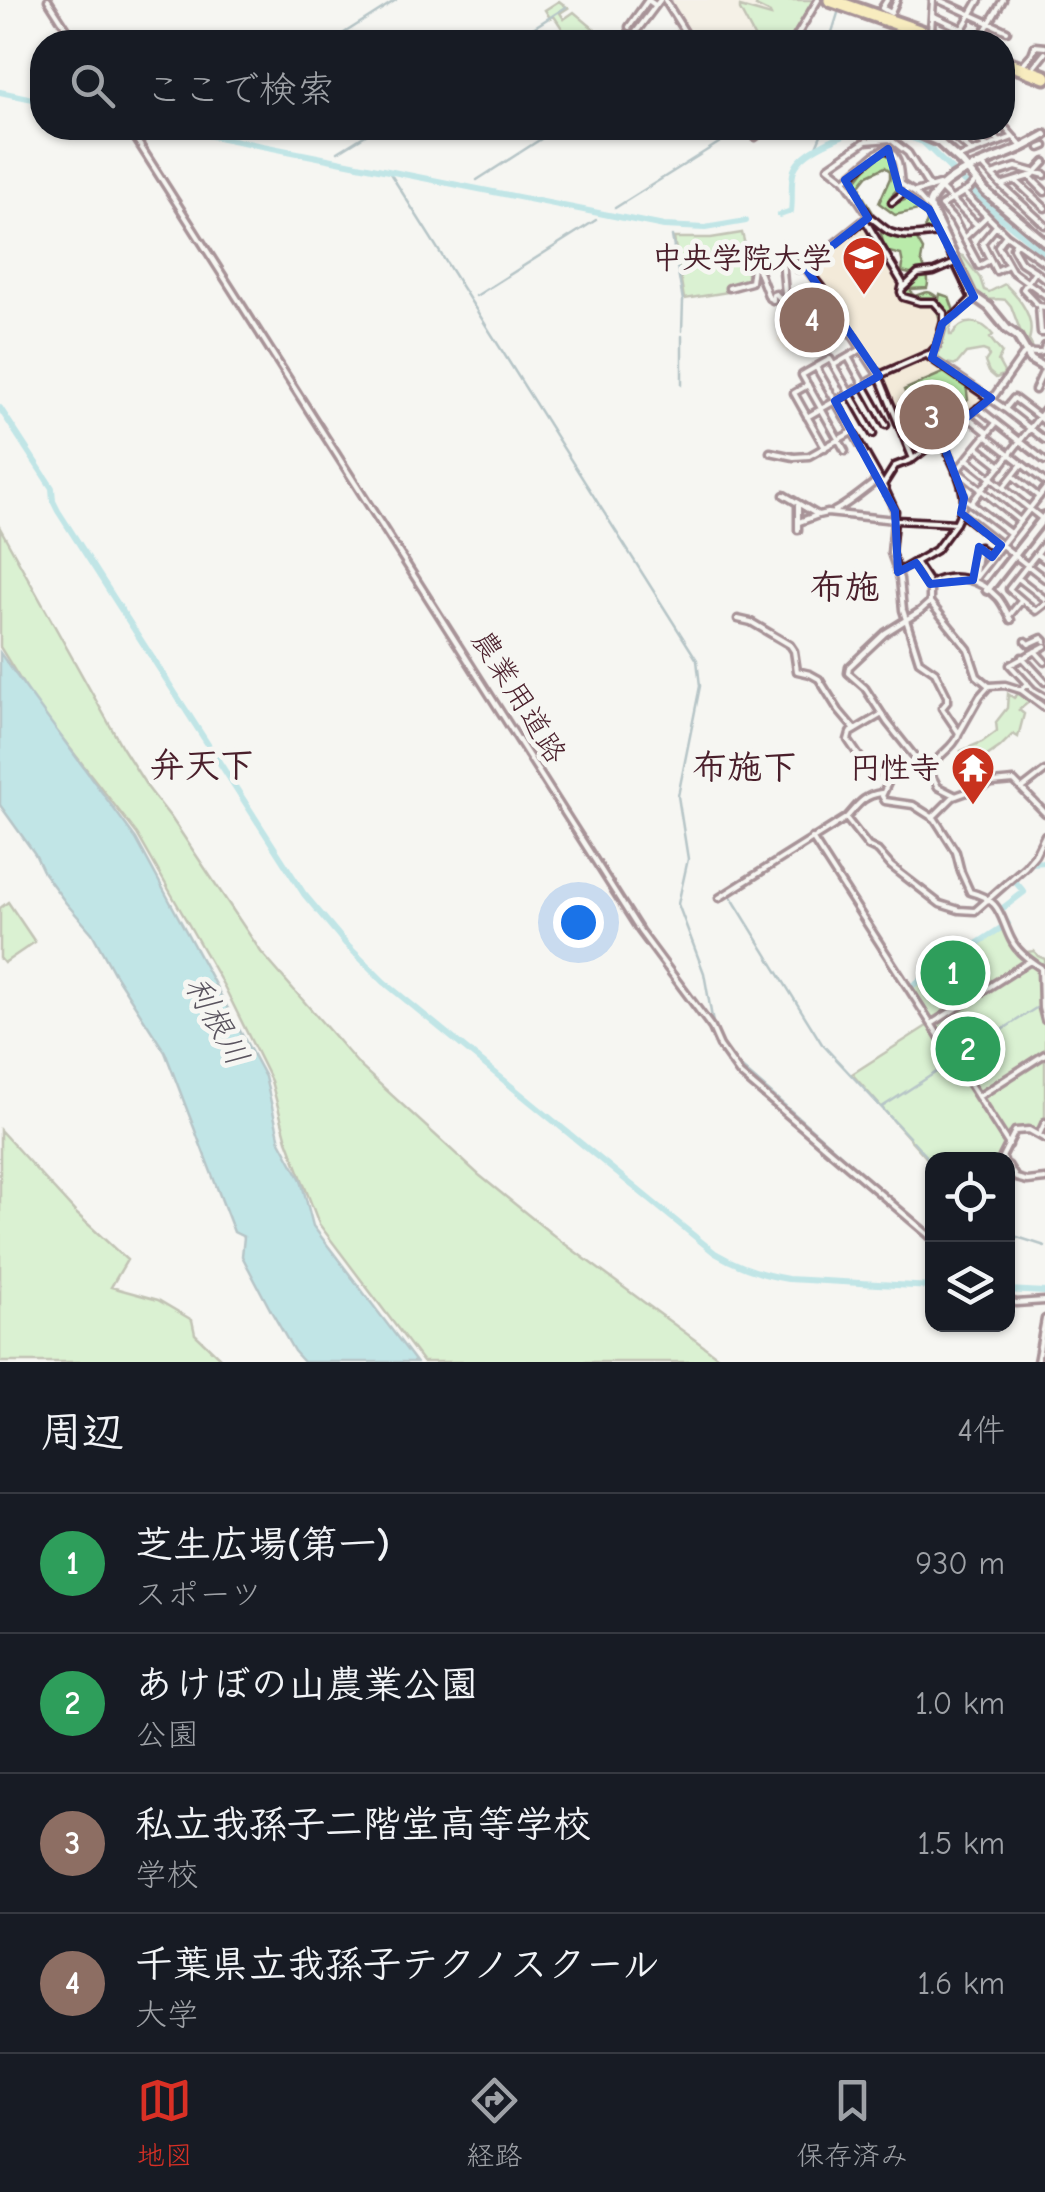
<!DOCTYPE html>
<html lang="ja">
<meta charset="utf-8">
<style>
body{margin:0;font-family:"Comic Neue","Klee One",sans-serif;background:#20242c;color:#f1f3f6}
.controls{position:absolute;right:30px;bottom:30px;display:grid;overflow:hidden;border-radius:20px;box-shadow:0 2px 8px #0004}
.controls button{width:90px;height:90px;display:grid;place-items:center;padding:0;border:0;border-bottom:2px solid #363941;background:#171b24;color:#f1f3f6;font:50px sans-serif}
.you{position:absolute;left:578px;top:922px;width:35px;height:35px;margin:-25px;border:8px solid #fff;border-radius:50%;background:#1a73e8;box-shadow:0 0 0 15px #1a73e833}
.badge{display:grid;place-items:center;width:65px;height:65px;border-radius:50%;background:#d93025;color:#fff;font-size:32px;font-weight:700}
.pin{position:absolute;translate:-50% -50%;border:5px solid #fff;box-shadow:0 2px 10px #0006}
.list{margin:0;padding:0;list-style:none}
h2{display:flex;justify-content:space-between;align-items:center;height:130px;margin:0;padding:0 40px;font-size:42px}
h2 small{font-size:32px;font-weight:400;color:#9ea1a6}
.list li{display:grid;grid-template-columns:65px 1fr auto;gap:30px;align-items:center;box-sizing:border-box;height:140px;padding:0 40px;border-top:2px solid #363941}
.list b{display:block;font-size:38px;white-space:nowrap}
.list p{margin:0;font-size:32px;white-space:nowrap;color:#9ea1a6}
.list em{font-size:32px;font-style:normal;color:#9ea1a6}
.icon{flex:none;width:55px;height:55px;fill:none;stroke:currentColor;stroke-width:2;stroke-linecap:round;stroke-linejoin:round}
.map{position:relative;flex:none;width:1045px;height:1362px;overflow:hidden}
.search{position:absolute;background:#171b24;box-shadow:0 2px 8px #0004;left:30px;right:30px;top:30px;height:110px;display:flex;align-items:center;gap:25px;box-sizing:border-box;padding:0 35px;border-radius:40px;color:#9ea1a6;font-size:38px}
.sheet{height:690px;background:#171b24}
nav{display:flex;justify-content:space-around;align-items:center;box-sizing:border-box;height:140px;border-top:2px solid #363941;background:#171b24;font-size:28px;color:#9ea1a6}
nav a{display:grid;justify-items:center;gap:5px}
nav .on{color:#d93025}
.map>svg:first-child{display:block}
.built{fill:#f3ead9}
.green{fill:#b9ebaa;stroke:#82856a;stroke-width:2.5}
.water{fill:#80d1d8;stroke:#6a8a93;stroke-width:2.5}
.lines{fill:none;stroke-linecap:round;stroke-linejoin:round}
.stream{stroke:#6a8a93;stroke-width:2.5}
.river{stroke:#80d1d8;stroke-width:6}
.minor-casing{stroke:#4a1f2b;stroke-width:11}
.tertiary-casing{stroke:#4a1f2b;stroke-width:14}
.trunk-casing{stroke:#4a1f2b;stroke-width:19}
.minor{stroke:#f6f6f2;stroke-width:4}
.tertiary{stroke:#f6f6f2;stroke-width:6}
.trunk{stroke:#fae180;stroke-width:11}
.marked{fill:none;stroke:#1d4ed8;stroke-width:8;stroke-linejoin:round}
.labels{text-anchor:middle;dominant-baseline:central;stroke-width:10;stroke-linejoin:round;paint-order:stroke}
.poi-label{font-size:30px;font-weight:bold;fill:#4a1f2b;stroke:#f6f6f2;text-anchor:end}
.street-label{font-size:30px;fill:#4a1f2b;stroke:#f6f6f2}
.water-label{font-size:32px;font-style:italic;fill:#5a545f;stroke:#f6f6f2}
.quarter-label{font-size:35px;font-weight:bold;fill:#4a1f2b;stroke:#f6f6f2}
</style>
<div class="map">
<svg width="1045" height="1362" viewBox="0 0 1045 1362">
<rect width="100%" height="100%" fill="#f6f6f2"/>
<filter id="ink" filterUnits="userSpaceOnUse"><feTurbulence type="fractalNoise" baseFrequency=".01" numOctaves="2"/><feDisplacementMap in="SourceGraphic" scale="20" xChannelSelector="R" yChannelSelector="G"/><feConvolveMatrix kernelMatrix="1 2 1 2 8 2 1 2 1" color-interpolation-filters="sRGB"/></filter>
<g filter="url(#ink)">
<path class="built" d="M668,0H814L790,42H693Z
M863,223L899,285L898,294L900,298L912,304L933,307L939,315L935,338L926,353L882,373L878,372L808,269V266Z
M819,288L840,322L787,353L777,340L787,317L785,306L788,302L787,294Z
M926,356L989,399L915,456L882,378L883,375Z"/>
<path class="green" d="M759,0H813L789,42H757L740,10V7L771,16L770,13L756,6Z
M559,1L568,8L560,13L564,19L574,12L606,39L600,42H571L554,16L550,18L545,10Z
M887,151L891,153L898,169L900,186L890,197L895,204L914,196L930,216L936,230L924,229L928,219L918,210L895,215L879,203L890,178V171L885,167L868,175L860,185L862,195L872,211L867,210L852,186L872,160Z
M880,228L899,236L916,238L923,250L921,261C926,270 930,278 927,288L911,289V293L915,296C927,291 930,290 939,299L940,294L949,297L954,311L959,309L960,316C954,320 948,327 950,335H952C962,318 981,319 993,335L990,338L1002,353L998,361L1004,372L1003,375L996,378L989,372L985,362L989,356L988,352L983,350L966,353L956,365L941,362C930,341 950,319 931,304C920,304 910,303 901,296L900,286L905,281L914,280V275L902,272L903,265L901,255L889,252L883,243Z
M742,233L747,253V282L727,287L728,292L684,299L674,238H711Z
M959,255L963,256L980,278L984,290L989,292L1005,284C1020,299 1036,318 1029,340L1035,352L1029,354L1011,306L1006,300C989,296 974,310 970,279L956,273L953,268L956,257Z
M947,371L966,384L968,400L935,425L916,420L904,390Z
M0,528L122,747L148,788L172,819L261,952L361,1067L479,1175L558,1239L725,1362H423L319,1224L287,1140L271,1081L225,988L137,834L34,702L0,647Z
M1019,693L1030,701L1019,710L1024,714L1018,737L1013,734L1000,747L981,760L971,753H962L961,751L982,742L997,731L996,722L1007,708L1008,694L1014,698Z
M8,902L35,942L4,963L0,958V908Z
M1006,926L1011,940L1026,957V952L1034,951L1038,956L1045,959V1001L1043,999L1040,969V1007L1045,1023V1118L1040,1130L1028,1128L1015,1130L1002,1159L932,1160V1164L852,1074L930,1024L907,989Z
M0,1130L77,1214L127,1260L111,1287L158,1300L192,1320L195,1334L224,1362H0Z"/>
<path class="water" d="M0,653L136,839L265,1077L280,1141L301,1180L313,1226L416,1362H304L294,1351L271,1311L242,1256L244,1237L234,1232L165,1052L114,973L92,933L66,903L44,873L35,854L0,805Z"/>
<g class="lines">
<path class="stream" d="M330,42L396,0
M511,42L566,7
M829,42L839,10
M815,149L824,128
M338,152L377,128
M388,170L697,660L700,686L678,796L688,859L678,904L704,973L714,1029
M477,180L558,128
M615,208L733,134
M672,236L683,301L682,331
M476,296L596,220
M682,385V336
M730,895L822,1044L910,1138
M720,902L816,839L885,949
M718,1036L735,1062L932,1234
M882,1107L1036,1008
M913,1141L932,1162
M1008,1234L1045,1246"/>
<path class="river" d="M0,92L42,101
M172,128L664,226L705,228L746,221
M884,128L923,142L1000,217L1045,254
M780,215L791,211C793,199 790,181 794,170C802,149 843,135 863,128
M0,408L52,488L53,501L58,511L304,894L346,944L384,982L715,1253C737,1266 762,1275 788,1279L932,1287
M1008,924L999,911L1024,892L1013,879L1032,863L1045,862
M910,987L1004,926
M1008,1290L1045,1292"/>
<defs>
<path id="minor" d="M48,0L75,42
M665,0L691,42
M887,0L882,8L891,13L897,0
M939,0L1007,31
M934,16L962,29
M629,27L648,0L655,5
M931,31L933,0
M636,32L660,0
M958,36L979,0
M793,42L818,0
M978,42L1003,0
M1022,65L1032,54L1035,46L1045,47
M1033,68L1045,53
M1002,124L1023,148
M129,128L640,931L712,1028L720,1046L740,1074L932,1238
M745,128L752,131L755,137L768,128
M944,128L972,152
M968,128L986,147
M987,128L1000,142
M1040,148L1045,146
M957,158L1013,137
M982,164L1001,185L1033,175L1045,162
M992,175L1016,167L1045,175
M1029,176L1045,192
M845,180L828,167L866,141L890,139L908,153L930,188
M976,181L969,189L941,206L954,220L979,266L990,260
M1016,181L1045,208
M1001,185L1045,225
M942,190L977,225
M915,192L939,185
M963,192L1006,235L1045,263
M892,202L907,190
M869,216L845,180L877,153L886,149C901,156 899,171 901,184L915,193L929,209
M865,220L903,284L901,292L903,297L920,302H934L944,313V321
M996,226L982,243L996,271L1006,266
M1006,235L998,246L1012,271L1045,295
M965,237L987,216
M1016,242L1013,248L1021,262L1035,271L1023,289L1039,306
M1035,271L1045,279
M729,288L751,282L754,259L769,298L773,300V295L776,294L786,305L782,259H792L798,269L805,267
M903,288L918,274L934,272L955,263
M974,297L956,315L944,321L937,346L928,356L1005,409L1014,398L1039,417L1045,410
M1045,307L1039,306L1041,333H1045
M848,357L886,425
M834,365L860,350
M816,367L883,485L895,511L891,553L900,579L903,610L919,661L935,672L947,696V702L942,708L959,733C954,750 933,755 931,774
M808,385L794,393L825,448
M1035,390L1045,368
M978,408L1045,461
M1005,409L1045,440
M807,417L882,374L928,354
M968,417L988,433
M986,436L1045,482
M977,447L1001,466
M845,451L802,375L830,359L873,434
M770,452L794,457L809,456L852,432
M913,459L879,376L824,291L805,267L869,216C876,221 883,228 890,232C907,239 924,234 941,233
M967,459L1041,518
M958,471L1020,521
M956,472L996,423
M1013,476L1039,497
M883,485L895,466L913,459L994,396L1023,355C1029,350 1035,355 1043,352L1045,346
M1003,488L1022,464
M784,495L818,515L827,513L895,520
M964,498L1010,533
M972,502L1039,417L1045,422
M834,511C846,506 867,488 879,479
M962,514L1045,579
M896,520L956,523C959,516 964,507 964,500C963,479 949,456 941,438
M799,522L818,515
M798,530V505
M1037,554L1045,560
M916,563L930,584
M898,572L936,550L956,523
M975,574L979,547L992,557
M1018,578L1045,599
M974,580L1045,489
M1022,600L1036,611L1045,604
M930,602L920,611L885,633L849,667L848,673L865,688L887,722L926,771L931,774L938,787L956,796
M1009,616L1022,600L1009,589L1045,543
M738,619L751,622L790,645L794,651L797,671L810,674L819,679L839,711L855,730
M1026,641L1029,644L1042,638L1045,641
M1045,646L1010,665L1033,690L1045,697
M1035,651L1045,662
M1022,657L1045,682
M1027,683L1021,690L1045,708
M989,686L1005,685L1021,690
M882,714L850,733L848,740L863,762L886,776L888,783L882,796L885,801L913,805L935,819L956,852L961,872L970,892C1001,900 999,914 1011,939C1017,952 1030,961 1041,968L1042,1008L1045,1020
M959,733L980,696L989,686L977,676L968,649L930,602V584C953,571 980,579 998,598C1003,604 1007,613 1011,620
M1023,788L1045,771
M933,817L953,797L992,783L1014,781L1045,813
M846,818L868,846L878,851L891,866L940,904L959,910L975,911L1025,867L1035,855L1045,835
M812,838L1009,1145
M719,898L846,818C858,805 862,796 881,793
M933,1023L1030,961
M978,1097L1045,1054
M1039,1135L1045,1122
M1004,1160L1002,1157L1015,1131L1029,1130L1045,1139
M1008,1165L1016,1178L1027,1181L1045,1179
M1008,1300L1016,1303L1045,1301
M1037,1362L1045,1319"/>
<path id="tertiary" d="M907,128L939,142L962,163L986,192L1045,242
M1045,135C1036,140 1026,146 1016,150C988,163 941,173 929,205L972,295L989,307L1007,329L1017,336L1031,360L1045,368
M987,590L1045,516"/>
<path id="trunk" d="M830,0L950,42
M1002,61L1045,77"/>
</defs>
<use href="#minor" class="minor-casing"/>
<use href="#tertiary" class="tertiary-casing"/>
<use href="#trunk" class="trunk-casing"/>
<use href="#minor" class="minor"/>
<use href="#tertiary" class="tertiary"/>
<use href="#trunk" class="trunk"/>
</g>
</g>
<path d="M0 0H1045V1362H0ZM888,149L899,189L929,209L974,297L942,324L932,358L991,398L941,438L964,498L961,513L1001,545L992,557L979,547L973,580L930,584L916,563L898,572L895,511L835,401L879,376L805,267L868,218L845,180Z" fill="#f6f6f2" fill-opacity=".55" fill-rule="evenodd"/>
<path class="marked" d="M888,149L899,189L929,209L974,297L942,324L932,358L991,398L941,438L964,498L961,513L1001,545L992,557L979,547L973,580L930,584L916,563L898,572L895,511L835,401L879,376L805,267L868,218L845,180Z"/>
<defs>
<symbol id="university-pin" viewBox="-11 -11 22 30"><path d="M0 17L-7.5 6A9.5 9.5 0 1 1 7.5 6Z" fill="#c8321e" stroke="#f6f6f2"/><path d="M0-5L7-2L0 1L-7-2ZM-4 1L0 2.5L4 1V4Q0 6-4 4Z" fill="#fff"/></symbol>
<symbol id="temple-pin" viewBox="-11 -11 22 30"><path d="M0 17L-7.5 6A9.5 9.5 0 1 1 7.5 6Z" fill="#c8321e" stroke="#f6f6f2"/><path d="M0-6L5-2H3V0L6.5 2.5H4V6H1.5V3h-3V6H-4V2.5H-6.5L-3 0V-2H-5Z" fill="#fff"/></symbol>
</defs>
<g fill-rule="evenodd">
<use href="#university-pin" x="839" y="233" width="50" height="68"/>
<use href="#temple-pin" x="948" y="743" width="50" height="68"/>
</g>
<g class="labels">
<g class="poi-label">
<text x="832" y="258">中央学院大学</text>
<text x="940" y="768">円性寺</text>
</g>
<g class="street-label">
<text transform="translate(519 697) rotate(58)">農業用道路</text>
</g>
<g class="water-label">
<text transform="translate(217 1021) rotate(61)">利根川</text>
</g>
<g class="quarter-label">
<text x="845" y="587">布施</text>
<text x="202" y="765">弁天下</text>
<text x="745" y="767">布施下</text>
</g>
</g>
</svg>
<div class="controls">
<button><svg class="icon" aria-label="locate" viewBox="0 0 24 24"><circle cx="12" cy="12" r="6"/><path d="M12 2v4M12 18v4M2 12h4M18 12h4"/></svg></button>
<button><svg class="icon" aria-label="layers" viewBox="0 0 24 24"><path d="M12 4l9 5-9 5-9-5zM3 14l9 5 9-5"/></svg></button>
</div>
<div class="you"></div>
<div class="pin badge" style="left:953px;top:973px;background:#2e9e5b">1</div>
<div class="pin badge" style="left:968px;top:1049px;background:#2e9e5b">2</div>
<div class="pin badge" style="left:932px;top:417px;background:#8d6e63">3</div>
<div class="pin badge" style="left:812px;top:320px;background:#8d6e63">4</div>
<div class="search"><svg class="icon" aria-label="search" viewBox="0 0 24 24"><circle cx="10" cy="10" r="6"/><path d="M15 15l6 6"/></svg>ここで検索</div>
</div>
<section class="sheet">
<h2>周辺<small>4件</small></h2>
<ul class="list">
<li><span class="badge" style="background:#2e9e5b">1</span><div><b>芝生広場(第一)</b><p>スポーツ</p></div><em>930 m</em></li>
<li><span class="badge" style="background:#2e9e5b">2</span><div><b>あけぼの山農業公園</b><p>公園</p></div><em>1.0 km</em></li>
<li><span class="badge" style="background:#8d6e63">3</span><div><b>私立我孫子二階堂高等学校</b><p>学校</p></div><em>1.5 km</em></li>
<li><span class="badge" style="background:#8d6e63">4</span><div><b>千葉県立我孫子テクノスクール</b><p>大学</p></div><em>1.6 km</em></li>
</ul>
</section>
<nav>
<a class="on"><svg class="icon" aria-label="map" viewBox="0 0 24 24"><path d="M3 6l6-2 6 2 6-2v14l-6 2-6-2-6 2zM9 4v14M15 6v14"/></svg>地図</a>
<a><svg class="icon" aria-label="directions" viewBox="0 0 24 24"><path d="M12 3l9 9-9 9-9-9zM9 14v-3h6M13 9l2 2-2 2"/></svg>経路</a>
<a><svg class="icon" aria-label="saved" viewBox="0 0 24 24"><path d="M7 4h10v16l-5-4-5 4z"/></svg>保存済み</a>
</nav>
